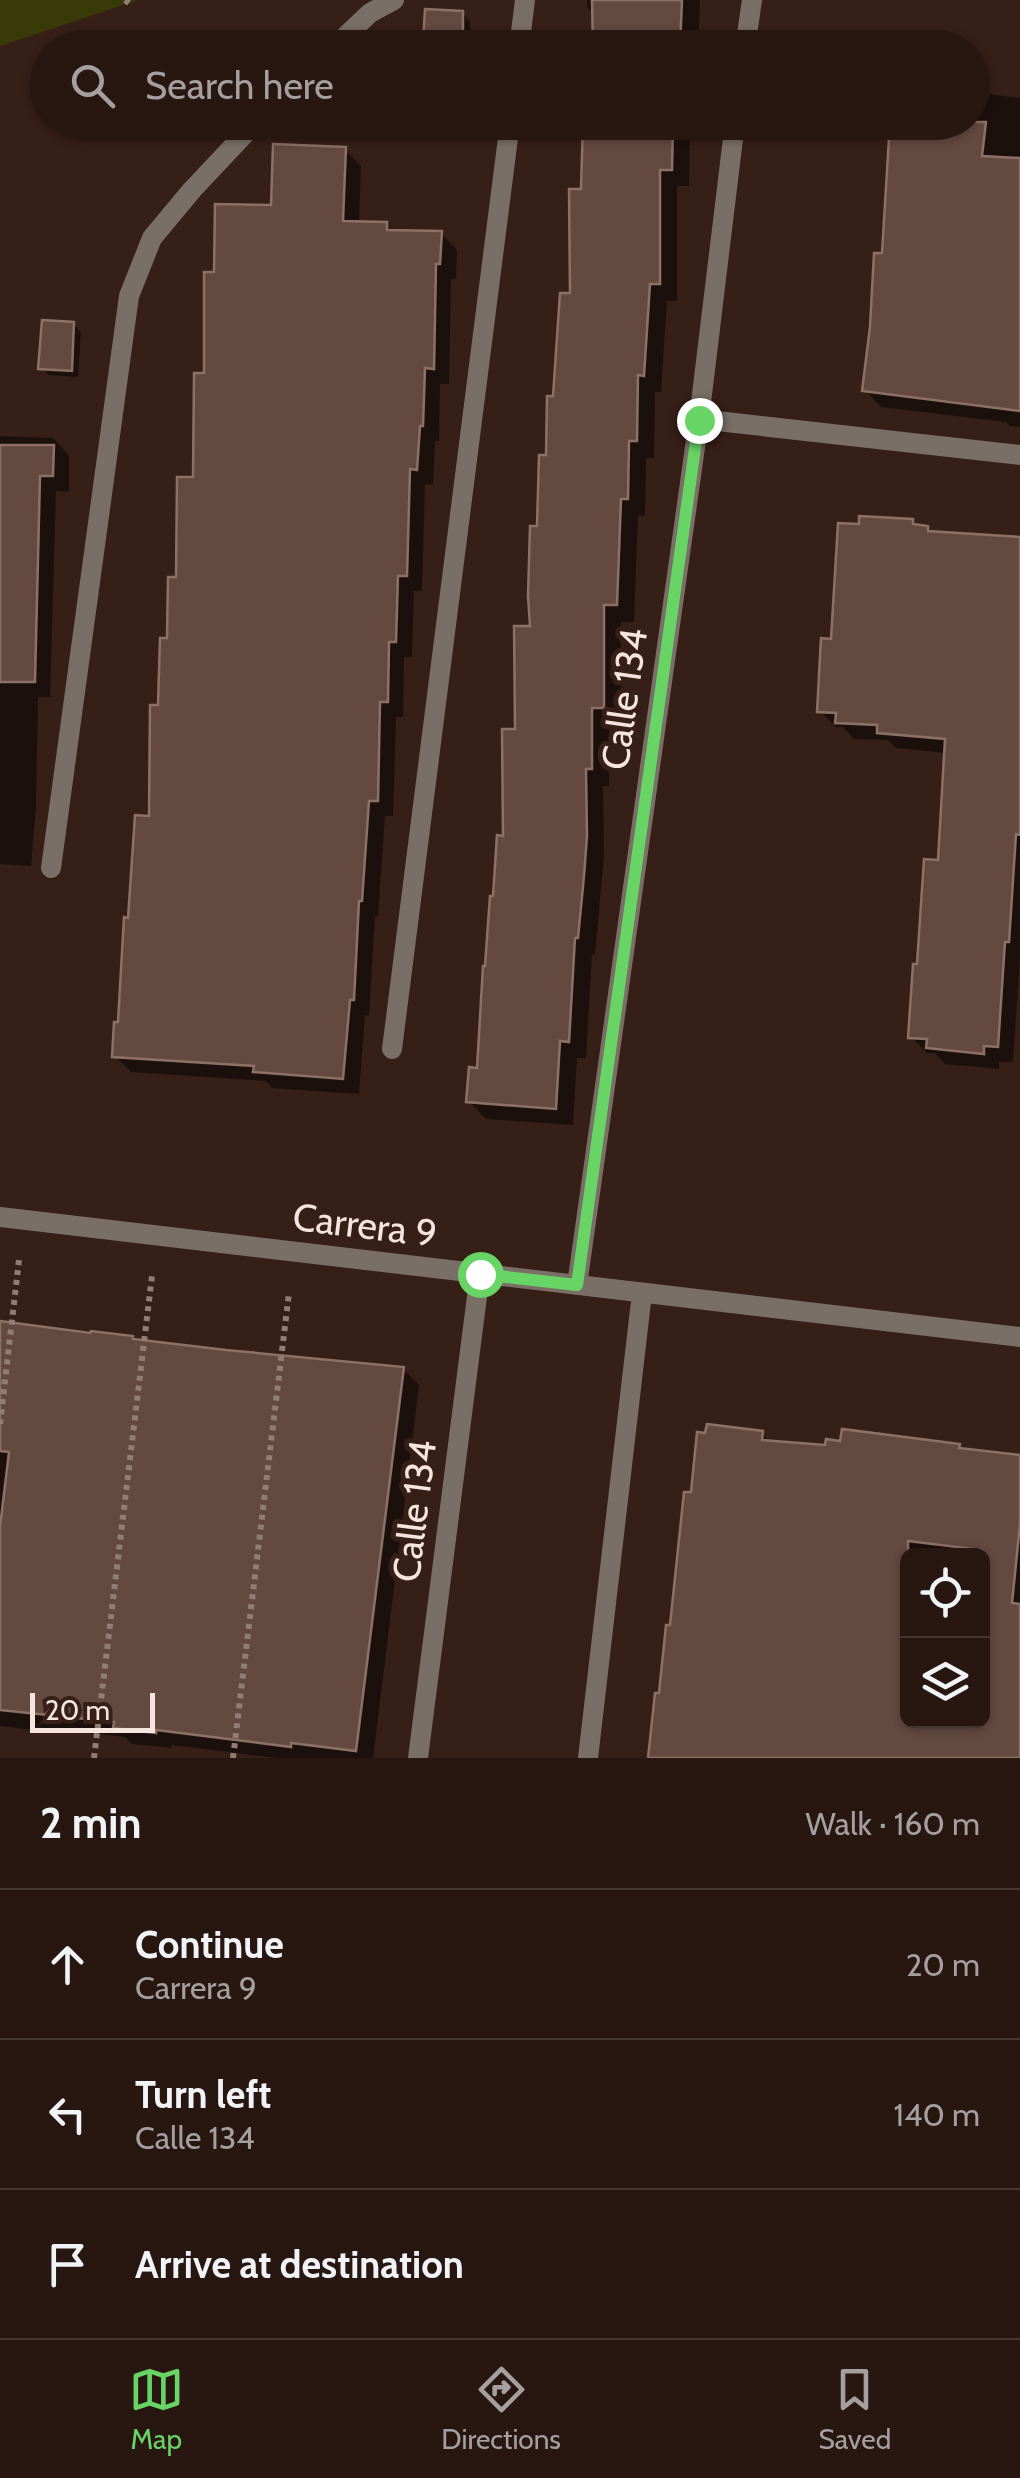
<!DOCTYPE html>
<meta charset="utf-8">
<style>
body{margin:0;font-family:Cabin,sans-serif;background:#34241f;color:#f1f3f6}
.controls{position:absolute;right:30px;bottom:30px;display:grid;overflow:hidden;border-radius:15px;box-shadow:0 2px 8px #0004}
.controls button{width:90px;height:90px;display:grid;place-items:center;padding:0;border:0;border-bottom:2px solid #443631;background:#281711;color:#f1f3f6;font:50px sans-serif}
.scale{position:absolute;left:30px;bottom:25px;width:125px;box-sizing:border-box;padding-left:10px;border:5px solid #f6e5df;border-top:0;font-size:28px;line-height:35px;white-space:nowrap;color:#f6e5df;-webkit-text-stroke:8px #361f17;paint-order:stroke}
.stop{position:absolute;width:30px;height:30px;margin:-22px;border:8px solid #68d465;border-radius:50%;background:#fff}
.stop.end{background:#68d465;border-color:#fff;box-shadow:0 2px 10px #0008}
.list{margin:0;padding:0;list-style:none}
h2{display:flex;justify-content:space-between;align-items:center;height:130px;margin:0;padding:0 40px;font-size:42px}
h2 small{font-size:32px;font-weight:400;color:#a59f9f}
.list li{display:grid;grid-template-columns:65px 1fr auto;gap:30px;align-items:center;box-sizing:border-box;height:150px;padding:0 40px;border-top:2px solid #443631}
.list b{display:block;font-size:38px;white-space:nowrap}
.list p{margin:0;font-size:32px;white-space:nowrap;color:#a59f9f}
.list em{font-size:32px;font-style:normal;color:#a59f9f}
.icon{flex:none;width:55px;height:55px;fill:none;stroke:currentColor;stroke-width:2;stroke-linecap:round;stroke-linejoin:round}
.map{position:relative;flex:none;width:1020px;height:1758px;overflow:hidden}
.search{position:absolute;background:#281711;box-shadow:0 2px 8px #0004;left:30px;right:30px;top:30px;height:110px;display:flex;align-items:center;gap:25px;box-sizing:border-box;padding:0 35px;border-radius:55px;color:#a59f9f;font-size:38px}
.sheet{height:580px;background:#281711}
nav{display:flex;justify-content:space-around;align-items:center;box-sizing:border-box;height:140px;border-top:2px solid #443631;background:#281711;font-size:28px;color:#a59f9f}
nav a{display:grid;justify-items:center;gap:5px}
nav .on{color:#68d465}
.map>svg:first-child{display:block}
.green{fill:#393a0a}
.shadow{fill:#0007;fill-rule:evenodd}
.building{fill:#634940;stroke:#8d7166;stroke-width:2.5;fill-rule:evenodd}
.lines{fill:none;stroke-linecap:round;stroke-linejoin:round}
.path{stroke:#917d76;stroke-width:6;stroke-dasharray:5 5;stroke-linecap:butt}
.lane{stroke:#796f67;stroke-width:20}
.street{stroke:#796f67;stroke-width:20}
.route{stroke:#68d465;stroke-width:12}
.labels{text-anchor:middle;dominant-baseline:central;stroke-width:10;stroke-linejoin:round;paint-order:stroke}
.street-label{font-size:38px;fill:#f6e5df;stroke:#361f17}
</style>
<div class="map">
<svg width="1020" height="1758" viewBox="0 0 1020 1758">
<rect width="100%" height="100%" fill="#361f17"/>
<path class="green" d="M0,0H138L0,46Z"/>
<path class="shadow" d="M587,0H700L698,48H595V15L587,7Z
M462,13L470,21V48H432L426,41Z
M972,92L1020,98V427L1010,426L1006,422L881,407L865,390L884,256L972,122Z
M586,122H690L689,186H677V301H667L661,392H655L654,458H646L645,516H638L634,622H621V724H609V786H603L604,855L595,955L592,954L586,1058H577L573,1125L486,1119L469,1101L480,1070L517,732L533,628L539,529L555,399L573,296L584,191Z
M345,150L361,166L359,224H386L394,233H441L457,250L456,279H451L449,384H440L439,441H435L433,485L425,484L422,591H414L412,657H404L403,717H396L393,816H385L378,916H375L369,1016L365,1015L359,1094L272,1088L266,1081L131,1072L115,1056L131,920L152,819L161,707L169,640L195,480L216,274L273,208Z
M73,324L81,332L78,377L49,375L41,368Z
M0,436L53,438L69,455V492L56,491L50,697H38L36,808L31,866L0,864Z
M912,521L918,527L927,528L933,534L1020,539V957L1013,1062H999V1069L945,1064L935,1053H927L911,1037L919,967L940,862L946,753L896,748L888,740L854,739L843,727H836L820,711L833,642Z
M0,1320L4,1324L136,1342L403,1369L419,1385L373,1758H276L172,1745L171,1748L132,1744L125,1737L36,1727V1730L0,1726Z
M762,1434L771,1443L828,1448L958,1446L963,1451L1020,1457V1758H650L693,1495ZM908,1556H982V1720H908Z"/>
<path class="building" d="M592,0H682L680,48H593Z
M425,9L463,11V44L423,42Z
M583,122H673L672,170H660V284H650L644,376L638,375L637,441H629L628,499H621L617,605H604V708H592V769H586L587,836L584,876L578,938H575L569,1042L560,1041L556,1109L466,1102L469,1067L477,1068L483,966H485L490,896H493L497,835L503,836L502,729H515L514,626H530L528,596L530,526H537L539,455H546L547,396H553L560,293H570L569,189H581Z
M890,122H986L982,156L1020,158V411L862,391L870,327L874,253H882Z
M273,144L346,147L343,221L387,222V230L442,231L440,264H436L434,369L425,368L423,426H420L417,470L410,469L407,576H398L396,642H389L388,702H380L378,801H369L362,901H359L354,1000H350L343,1079L253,1072L254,1066L112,1057L114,1022H118L124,917L128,918L135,815L149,816L150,705H158L160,638H167L168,577H176L177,477H193L194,373H204V272H214L215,204L271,205Z
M42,320L74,322L72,371L38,369Z
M0,445H54L53,476H40L35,682H0Z
M859,516L913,519V524L928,526V531L1020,537V835L1016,834L1009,942H1005L998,1047L984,1046V1054L926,1048L927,1039L908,1038L913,964H917L924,859L938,860L945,739L877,733V725L835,723L836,713L817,712L821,638L831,639L838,523L859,524Z
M0,1321L90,1333L91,1331L133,1336V1339L226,1350L404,1367L356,1751L291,1743V1747L156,1730V1733L113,1728L114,1722L0,1710V1527L9,1452L0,1451Z
M707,1424L763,1431L762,1440L825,1445L826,1439L840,1441L842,1429L960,1444L959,1448L1020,1455V1524L1012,1603L1020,1604V1758H648L655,1693H659L666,1625H670L684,1492H691L697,1432L705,1433ZM908,1541L982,1550V1720H908Z"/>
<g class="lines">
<path class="path" d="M125,0L129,3
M0,1424L19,1260
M94,1758L152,1276
M233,1758L289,1293"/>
<path class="lane" d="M333,48L370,13L394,0
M519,48L525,0
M699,419L1020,455
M51,868L129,296L152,238L192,190L256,122
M392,1049L510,122"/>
<path class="street" d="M745,48L752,0
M0,1217L1020,1337
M577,1285L699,419L735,122
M418,1758L480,1273
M588,1758L642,1293"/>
</g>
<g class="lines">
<path class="route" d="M480,1274L577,1285L699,420"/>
</g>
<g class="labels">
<g class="street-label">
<text transform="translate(624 699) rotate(-82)">Calle 134</text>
<text transform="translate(365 1225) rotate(7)">Carrera 9</text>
<text transform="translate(414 1511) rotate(-83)">Calle 134</text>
</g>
</g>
</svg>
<div class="controls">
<button><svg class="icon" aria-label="locate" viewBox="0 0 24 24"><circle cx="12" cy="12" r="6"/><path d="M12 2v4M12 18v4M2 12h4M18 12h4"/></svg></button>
<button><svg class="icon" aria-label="layers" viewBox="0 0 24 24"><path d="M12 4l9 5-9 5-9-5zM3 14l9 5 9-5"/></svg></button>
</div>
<div class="scale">20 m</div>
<div class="stop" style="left:480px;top:1274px"></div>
<div class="stop end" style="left:699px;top:420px"></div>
<div class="search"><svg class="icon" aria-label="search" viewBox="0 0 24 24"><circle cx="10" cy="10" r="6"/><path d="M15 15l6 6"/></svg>Search here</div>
</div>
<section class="sheet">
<h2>2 min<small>Walk · 160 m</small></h2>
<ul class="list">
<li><svg class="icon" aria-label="ahead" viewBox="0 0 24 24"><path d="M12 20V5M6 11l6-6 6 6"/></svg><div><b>Continue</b><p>Carrera 9</p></div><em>20 m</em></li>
<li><svg class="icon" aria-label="left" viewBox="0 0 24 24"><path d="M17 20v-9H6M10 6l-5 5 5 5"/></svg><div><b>Turn left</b><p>Calle 134</p></div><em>140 m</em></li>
<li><svg class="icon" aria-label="arrive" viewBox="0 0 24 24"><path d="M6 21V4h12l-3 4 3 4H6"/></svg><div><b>Arrive at destination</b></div></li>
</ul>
</section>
<nav>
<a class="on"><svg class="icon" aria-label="map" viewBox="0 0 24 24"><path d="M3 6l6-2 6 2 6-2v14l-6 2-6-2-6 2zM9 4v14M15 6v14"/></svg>Map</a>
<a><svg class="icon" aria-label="directions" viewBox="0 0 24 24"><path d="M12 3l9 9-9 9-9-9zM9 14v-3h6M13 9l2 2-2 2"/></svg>Directions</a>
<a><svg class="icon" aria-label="saved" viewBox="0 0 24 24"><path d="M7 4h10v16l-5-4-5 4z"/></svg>Saved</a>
</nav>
